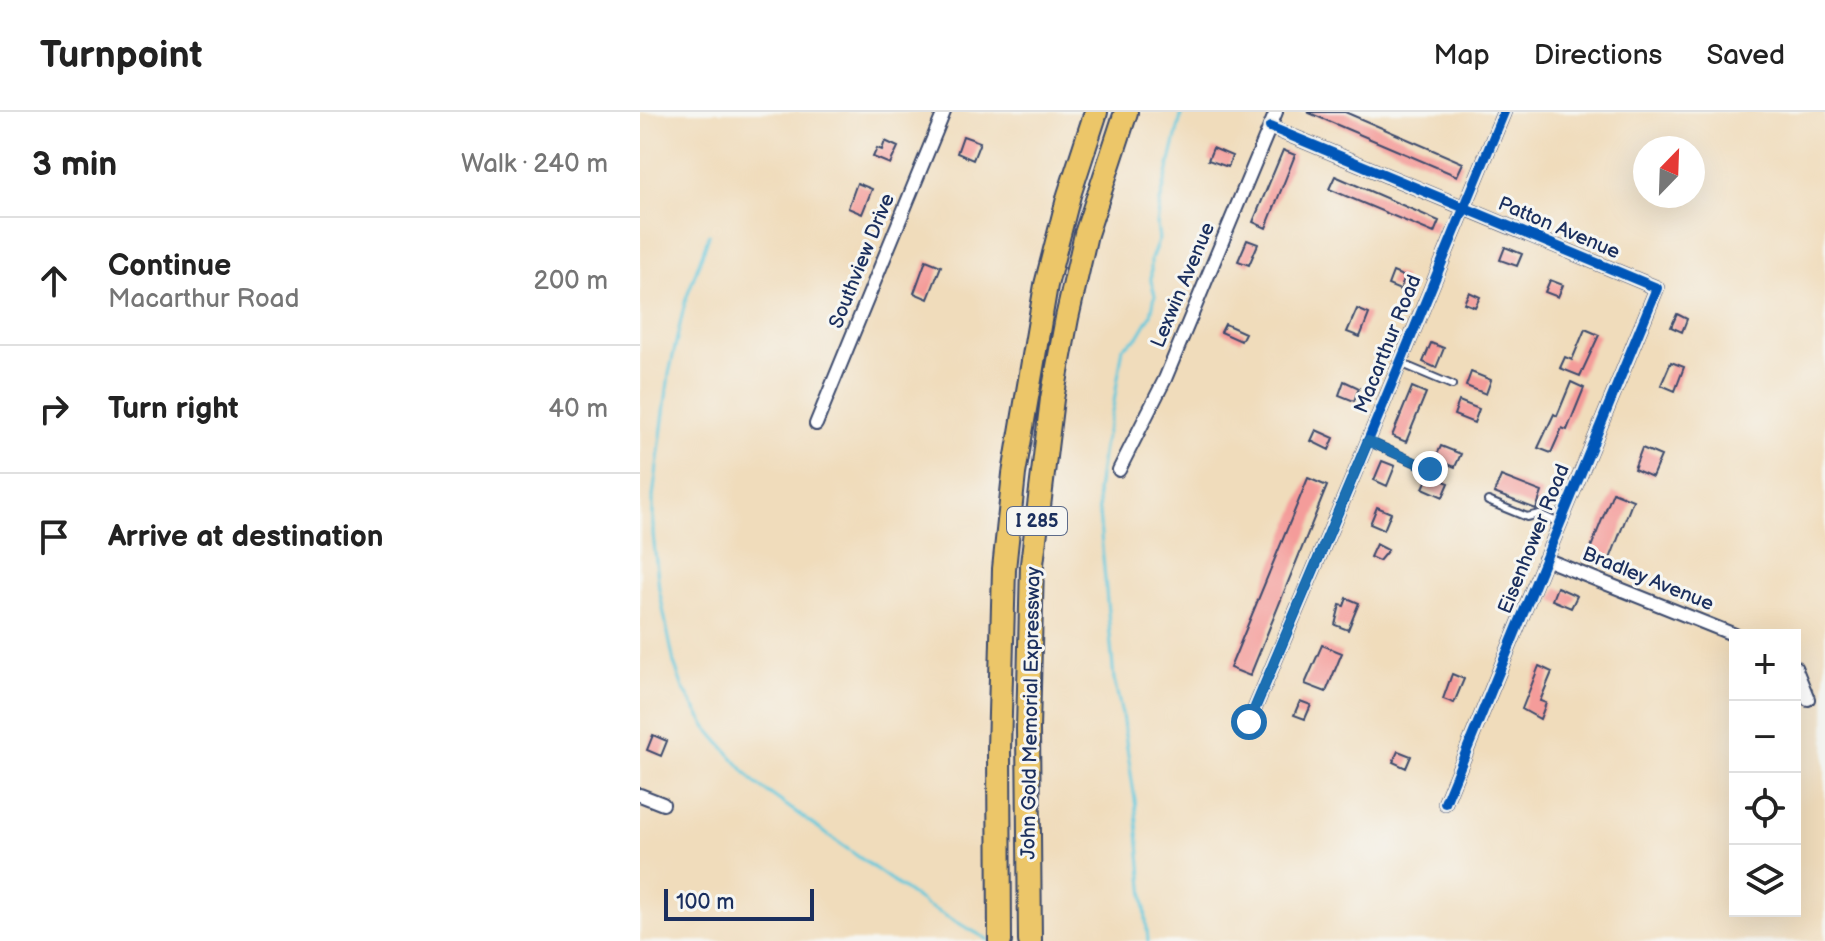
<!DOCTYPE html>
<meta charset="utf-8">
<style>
body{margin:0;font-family:"Balsamiq Sans",sans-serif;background:#f6f6f6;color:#222}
.controls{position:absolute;right:24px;bottom:24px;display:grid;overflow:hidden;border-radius:0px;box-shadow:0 8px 32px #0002}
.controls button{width:72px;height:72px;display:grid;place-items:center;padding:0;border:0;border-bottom:2px solid #e0e0e0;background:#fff;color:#222;font:40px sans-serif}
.compass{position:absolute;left:993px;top:24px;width:72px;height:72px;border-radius:50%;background:#fff;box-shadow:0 8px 32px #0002;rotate:23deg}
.scale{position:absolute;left:24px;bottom:20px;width:150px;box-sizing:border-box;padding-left:8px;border:4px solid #1b2f5e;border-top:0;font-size:22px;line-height:28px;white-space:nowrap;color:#1b2f5e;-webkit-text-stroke:6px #f6f6f2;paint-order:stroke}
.stop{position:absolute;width:24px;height:24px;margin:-18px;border:6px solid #1f6fb2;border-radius:50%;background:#fff}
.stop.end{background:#1f6fb2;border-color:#fff;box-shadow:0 2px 8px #0008}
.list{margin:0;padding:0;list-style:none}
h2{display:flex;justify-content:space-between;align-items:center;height:104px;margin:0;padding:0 32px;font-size:34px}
h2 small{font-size:26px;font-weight:400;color:#767676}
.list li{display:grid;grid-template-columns:52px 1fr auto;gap:24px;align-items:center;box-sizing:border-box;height:128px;padding:0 32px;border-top:2px solid #e0e0e0}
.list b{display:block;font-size:30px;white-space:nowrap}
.list p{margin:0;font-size:26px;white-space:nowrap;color:#767676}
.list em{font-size:26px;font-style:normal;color:#767676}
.icon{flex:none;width:44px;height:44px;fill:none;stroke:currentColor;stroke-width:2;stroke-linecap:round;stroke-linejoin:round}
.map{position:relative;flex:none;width:1185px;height:829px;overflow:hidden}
header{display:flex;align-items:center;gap:48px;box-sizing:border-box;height:112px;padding:0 40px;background:#fff;border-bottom:2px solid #e0e0e0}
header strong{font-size:38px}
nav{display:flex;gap:44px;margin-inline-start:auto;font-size:28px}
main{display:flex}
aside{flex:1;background:#fff}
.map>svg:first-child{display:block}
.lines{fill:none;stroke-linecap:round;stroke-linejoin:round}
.stream{stroke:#5fc7dc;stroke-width:3}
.building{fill:#f49c9a}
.service-casing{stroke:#3b496c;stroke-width:10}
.minor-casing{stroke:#3b496c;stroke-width:16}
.motorway-casing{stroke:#3b496c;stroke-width:26}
.service{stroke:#fff;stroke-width:6}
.minor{stroke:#fff;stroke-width:12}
.motorway{stroke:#ecc669;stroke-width:22}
.cycleway-casing{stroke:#f6f6f2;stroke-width:15}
.cycleway{stroke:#0057b8;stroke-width:10}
.route{stroke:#1f6fb2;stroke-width:10}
.labels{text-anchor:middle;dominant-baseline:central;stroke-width:6;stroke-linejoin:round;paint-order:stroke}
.shield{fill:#f6f6f2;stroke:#5d6b8a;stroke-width:2}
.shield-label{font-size:18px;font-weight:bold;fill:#1b2f5e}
.street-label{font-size:20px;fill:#1b2f5e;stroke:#f6f6f2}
</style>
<header>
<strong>Turnpoint</strong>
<nav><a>Map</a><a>Directions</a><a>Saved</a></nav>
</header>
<main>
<aside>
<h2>3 min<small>Walk · 240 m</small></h2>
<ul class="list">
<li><svg class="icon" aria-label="ahead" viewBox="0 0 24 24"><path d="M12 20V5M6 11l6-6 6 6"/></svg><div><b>Continue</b><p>Macarthur Road</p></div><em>200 m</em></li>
<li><svg class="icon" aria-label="right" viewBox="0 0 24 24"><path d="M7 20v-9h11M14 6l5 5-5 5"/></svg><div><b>Turn right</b></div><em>40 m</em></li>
<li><svg class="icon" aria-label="arrive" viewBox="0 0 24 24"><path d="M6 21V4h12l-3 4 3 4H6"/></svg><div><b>Arrive at destination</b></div></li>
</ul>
</aside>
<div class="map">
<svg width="1185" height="829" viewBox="0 0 1185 829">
<rect width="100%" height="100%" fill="#f6f6f2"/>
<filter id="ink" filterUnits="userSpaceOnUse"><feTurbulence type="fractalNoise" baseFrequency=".0125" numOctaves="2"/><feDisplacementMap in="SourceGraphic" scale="16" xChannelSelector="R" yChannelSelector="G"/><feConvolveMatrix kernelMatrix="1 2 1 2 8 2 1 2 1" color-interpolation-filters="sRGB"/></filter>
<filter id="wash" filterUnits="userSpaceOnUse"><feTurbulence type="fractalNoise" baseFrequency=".006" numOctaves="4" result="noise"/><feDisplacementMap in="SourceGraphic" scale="32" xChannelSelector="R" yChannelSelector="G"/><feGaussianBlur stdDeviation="1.8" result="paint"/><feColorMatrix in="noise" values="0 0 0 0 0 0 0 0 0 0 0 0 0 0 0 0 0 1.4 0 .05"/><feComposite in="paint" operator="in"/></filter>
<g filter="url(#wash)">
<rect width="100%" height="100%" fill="#f0dcbb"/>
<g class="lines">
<path class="stream" d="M69,123L45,190L29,262L13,385V422L19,477L34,551L43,576L67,616L115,671L286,793L349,828
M508,829L495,688L482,603L474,567L457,379L463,335L473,296L483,235L498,225L511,203L515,183L511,169V147L519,127L517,113L520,91L542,0"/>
</g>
<g id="blocks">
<path class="building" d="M667,0H705L823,51L817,64Z
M323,24L340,30L333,48L317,41Z
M245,29L258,35L250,52L233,45L237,36L242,38Z
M573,36L592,44L588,55L568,48Z
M643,38L655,43L626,116L613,110Z
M695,64L799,109L794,121L689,77Z
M217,71L232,77L222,102L208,96Z
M607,128L618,132L609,153L598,149Z
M865,135L882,142L877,154L860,148Z
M286,148L301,154L288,187L274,181Z
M753,160L765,165L760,178L748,173Z
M910,168L923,173L918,185L905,180Z
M829,180L840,185L835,195L824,191Z
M717,197L729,202L720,225L707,220Z
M1037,202L1047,207L1042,220L1031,215Z
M585,212L605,221L601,229L581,220Z
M945,217L959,223L940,264L920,256L925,245L932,248Z
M791,231L804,236L796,256L783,250Z
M1031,250L1044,255L1035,279L1021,273Z
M831,260L851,268L846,282L826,274Z
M704,269L719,276L714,289L699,283Z
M931,270L944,276L927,318L922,316L911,341L898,336L914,302L917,304Z
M772,275L786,281L766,330L752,324Z
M819,289L839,297L834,311L814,303Z
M676,318L694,326L689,338L671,329Z
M801,334L821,342L815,355L795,347Z
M1002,336L1021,344L1012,365L994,357Z
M742,349L755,354L747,374L734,368Z
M789,363L809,371L803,385L783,376Z
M861,364L902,380L896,397L854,381Z
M668,366L687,374L610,564L590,556Z
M973,380L993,388L968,452L948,443Z
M737,395L751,401L744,418L730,412Z
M736,432L748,438L739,449L730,445Z
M917,475L937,484L931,496L912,488Z
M707,486L719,491L708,518L695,513L700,493L704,494Z
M682,533L702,541L686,580L665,572Z
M899,554L912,560L900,589L906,591L900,607L882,597Z
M812,562L824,567L814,591L803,587Z
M660,589L671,593L665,607L654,603Z
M13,623L27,629L21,644L7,638Z
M758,639L771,644L766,656L753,650Z"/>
</g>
</g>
<g filter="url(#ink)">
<use href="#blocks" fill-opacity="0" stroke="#3b496c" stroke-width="2"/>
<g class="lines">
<defs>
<path id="service" d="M760,251L812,273
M728,329L790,357
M848,389L887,405L899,402L919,411"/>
<path id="minor" d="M630,15L1017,176L805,691
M176,312L304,0
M479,358L525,267L636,0
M905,447L1095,523
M1155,555L1168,587
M609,610L718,353L864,0
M0,683L23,692"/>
<path id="motorway" d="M360,829L359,637L364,457L374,362L406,173L429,83L456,0
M390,829L388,617L392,452L412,287L427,206L446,122L486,0"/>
</defs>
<use href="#service" class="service-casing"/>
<use href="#minor" class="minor-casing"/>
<use href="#motorway" class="motorway-casing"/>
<use href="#service" class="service"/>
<use href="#minor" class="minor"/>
<use href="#motorway" class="motorway"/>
<defs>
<path id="cycleway" d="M630,15L1017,176L805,691
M609,610L718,353L864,0"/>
</defs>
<use href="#cycleway" class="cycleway-casing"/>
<use href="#cycleway" class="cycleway"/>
</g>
</g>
<g class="lines" filter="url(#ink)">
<path class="route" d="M609,610L728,329L790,357"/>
</g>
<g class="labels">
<rect class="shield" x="367" y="395" width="60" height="28" rx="6"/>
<g class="shield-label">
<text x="397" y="409">I 285</text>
</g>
<g class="street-label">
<text transform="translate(919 116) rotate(23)">Patton Avenue</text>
<text transform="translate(222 149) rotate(-68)">Southview Drive</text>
<text transform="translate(543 173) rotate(-67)">Lexwin Avenue</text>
<text transform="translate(748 232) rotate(-68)">Macarthur Road</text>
<text transform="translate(894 427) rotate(-68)">Eisenhower Road</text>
<text transform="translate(1008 467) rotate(22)">Bradley Avenue</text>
<text transform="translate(391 601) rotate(-89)">John Gold Memorial Expressway</text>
</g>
</g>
</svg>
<div class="controls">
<button>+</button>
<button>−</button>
<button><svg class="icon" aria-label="locate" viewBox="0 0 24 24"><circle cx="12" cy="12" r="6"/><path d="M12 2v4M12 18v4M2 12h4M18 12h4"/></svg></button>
<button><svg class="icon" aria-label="layers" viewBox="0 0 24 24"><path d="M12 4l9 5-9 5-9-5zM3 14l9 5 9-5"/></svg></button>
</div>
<svg class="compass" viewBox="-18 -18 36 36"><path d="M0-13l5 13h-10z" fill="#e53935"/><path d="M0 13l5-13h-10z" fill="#767676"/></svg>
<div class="scale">100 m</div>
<div class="stop" style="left:609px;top:610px"></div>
<div class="stop end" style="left:790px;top:357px"></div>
</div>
</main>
